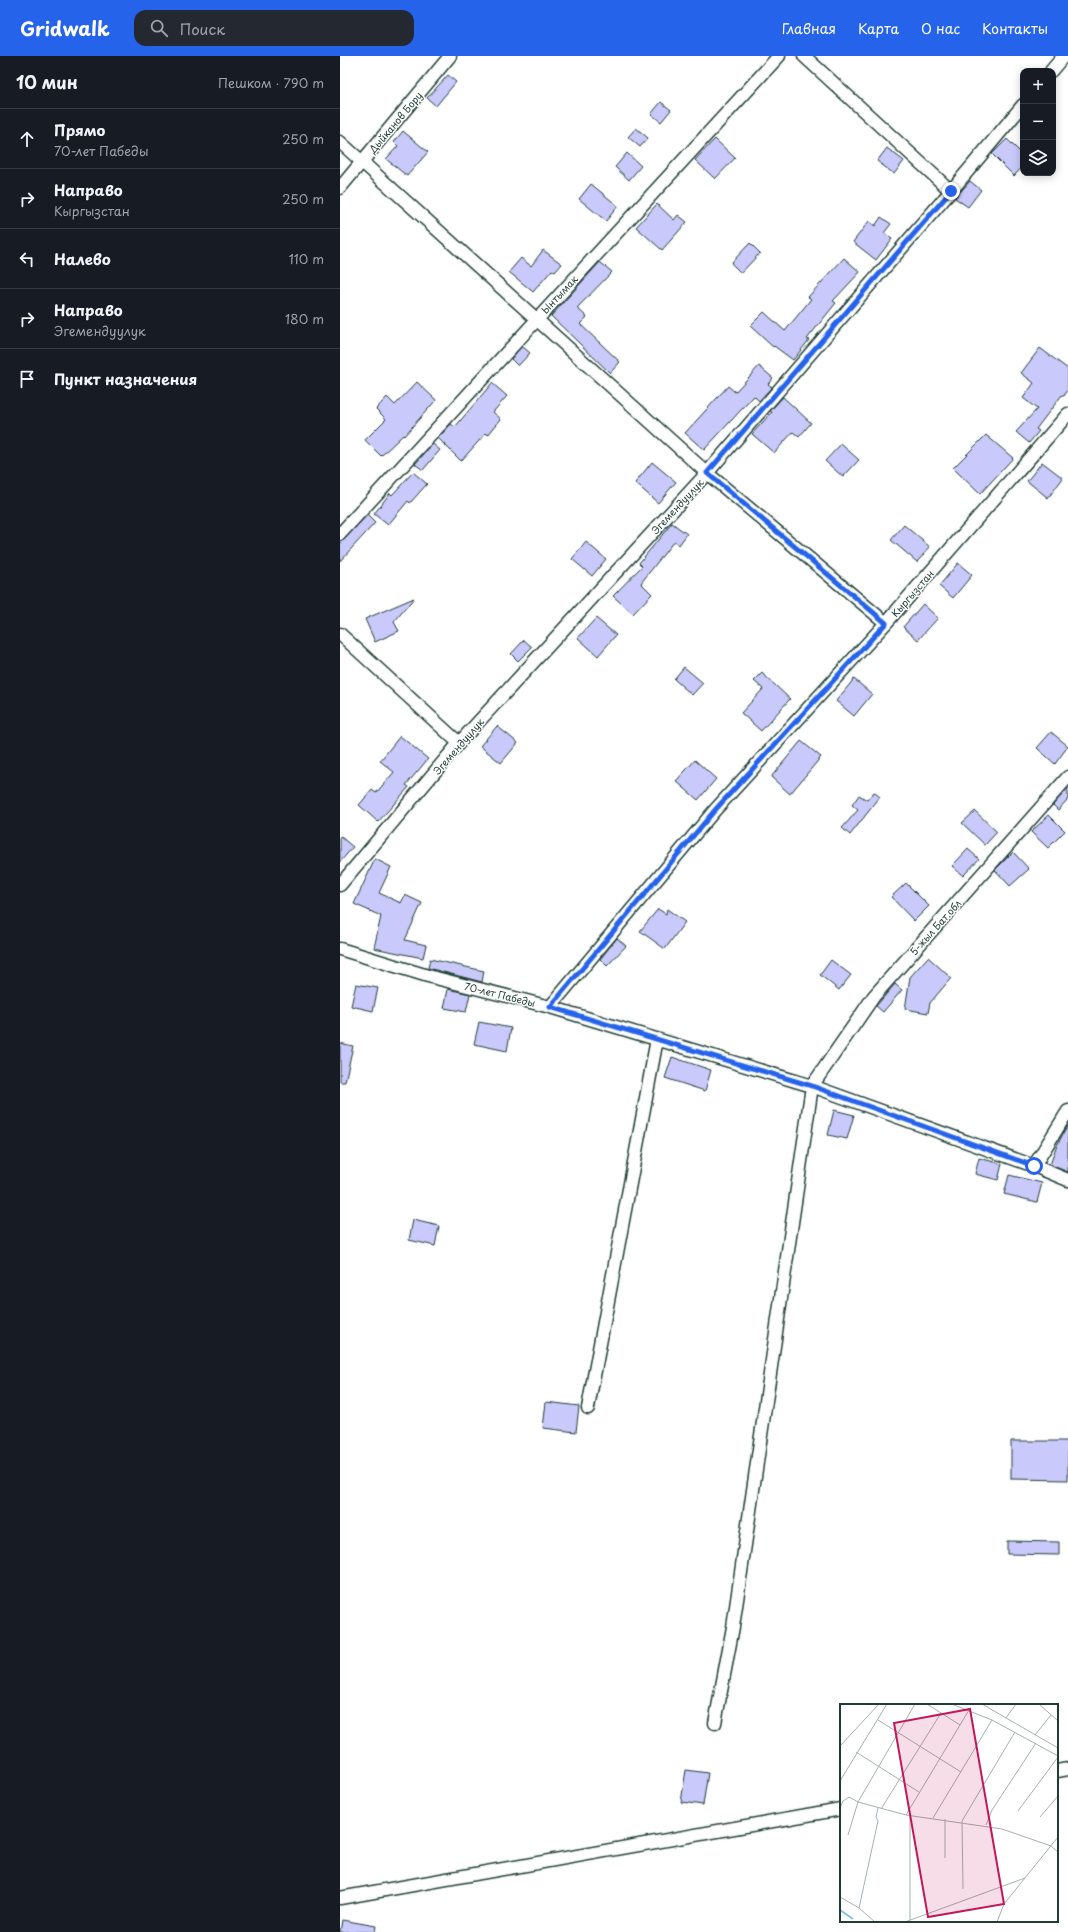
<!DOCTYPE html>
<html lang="ru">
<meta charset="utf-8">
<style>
body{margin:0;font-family:"Playpen Sans",sans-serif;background:#242831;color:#f1f3f6}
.controls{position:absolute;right:12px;top:12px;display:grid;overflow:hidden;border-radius:8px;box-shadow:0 2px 10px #0003}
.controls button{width:36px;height:36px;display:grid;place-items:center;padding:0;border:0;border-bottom:1px solid #363941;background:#171b24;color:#f1f3f6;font:20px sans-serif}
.stop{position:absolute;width:12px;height:12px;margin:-9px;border:3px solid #2563eb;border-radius:50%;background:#fff}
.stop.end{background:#2563eb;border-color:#fff;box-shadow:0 1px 4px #0008}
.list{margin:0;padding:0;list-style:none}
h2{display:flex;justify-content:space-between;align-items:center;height:52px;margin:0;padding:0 16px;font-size:17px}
h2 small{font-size:13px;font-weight:400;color:#9ea1a6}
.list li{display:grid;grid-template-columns:26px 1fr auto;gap:12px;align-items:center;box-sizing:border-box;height:60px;padding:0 16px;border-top:1px solid #363941}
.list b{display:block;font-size:15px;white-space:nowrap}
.list p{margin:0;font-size:13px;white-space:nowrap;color:#9ea1a6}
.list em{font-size:13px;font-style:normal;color:#9ea1a6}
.icon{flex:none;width:22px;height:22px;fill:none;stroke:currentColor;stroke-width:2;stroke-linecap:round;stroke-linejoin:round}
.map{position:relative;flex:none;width:728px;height:1876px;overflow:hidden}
header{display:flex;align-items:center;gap:24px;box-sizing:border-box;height:56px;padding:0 20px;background:#2563eb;color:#fff}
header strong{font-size:19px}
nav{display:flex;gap:22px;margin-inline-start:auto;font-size:14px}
.search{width:280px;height:36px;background:#242831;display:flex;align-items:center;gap:10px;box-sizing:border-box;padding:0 14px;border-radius:12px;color:#9ea1a6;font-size:15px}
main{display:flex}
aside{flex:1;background:#171b24}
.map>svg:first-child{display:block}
.building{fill:#c9c9fb;stroke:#1f3d34}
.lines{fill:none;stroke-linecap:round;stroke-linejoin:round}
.minor-casing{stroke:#1f3d34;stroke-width:15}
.minor{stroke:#fff;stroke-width:12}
.route{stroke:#2563eb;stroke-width:5}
.labels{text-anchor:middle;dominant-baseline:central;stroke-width:3;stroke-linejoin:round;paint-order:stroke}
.street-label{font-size:10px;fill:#1f3d34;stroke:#fff}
.inset-river{fill:none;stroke:#83c1e3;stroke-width:2}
.inset-road{fill:none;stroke:#a5b1ae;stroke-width:1}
.view{fill:#c2185b;fill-opacity:0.15;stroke:#c2185b;stroke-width:2}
.inset-edge{fill:none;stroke:#1f3d34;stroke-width:2}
</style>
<header>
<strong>Gridwalk</strong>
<div class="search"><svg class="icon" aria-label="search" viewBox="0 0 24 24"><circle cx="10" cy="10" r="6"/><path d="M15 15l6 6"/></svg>Поиск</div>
<nav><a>Главная</a><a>Карта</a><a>О нас</a><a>Контакты</a></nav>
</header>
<main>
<aside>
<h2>10 мин<small>Пешком · 790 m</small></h2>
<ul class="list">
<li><svg class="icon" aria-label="ahead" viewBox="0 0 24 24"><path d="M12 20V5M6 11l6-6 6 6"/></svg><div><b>Прямо</b><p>70-лет Пабеды</p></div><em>250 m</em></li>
<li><svg class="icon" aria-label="right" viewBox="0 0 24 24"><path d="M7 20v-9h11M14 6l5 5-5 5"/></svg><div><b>Направо</b><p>Кыргызстан</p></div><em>250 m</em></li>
<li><svg class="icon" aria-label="left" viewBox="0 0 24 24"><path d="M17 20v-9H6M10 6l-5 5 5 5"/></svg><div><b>Налево</b></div><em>110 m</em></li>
<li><svg class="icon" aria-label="right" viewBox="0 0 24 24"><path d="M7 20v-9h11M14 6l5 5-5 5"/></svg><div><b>Направо</b><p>Эгемендуулук</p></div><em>180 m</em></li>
<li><svg class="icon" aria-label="arrive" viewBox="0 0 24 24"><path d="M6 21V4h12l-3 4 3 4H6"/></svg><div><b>Пункт назначения</b></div></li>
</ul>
</aside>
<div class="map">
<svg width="728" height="1876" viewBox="0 0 728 1876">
<rect width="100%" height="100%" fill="#fff"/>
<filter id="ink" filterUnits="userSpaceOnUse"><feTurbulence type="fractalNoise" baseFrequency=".025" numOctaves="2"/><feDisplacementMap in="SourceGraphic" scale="8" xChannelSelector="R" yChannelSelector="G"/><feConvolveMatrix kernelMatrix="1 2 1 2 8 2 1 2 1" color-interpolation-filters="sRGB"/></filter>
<g filter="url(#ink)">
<path class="building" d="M108,19L116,26L96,50L87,42Z
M321,46L331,54L321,66L311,58Z
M296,72L308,82L300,91L288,81Z
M63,75L88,96L67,120L46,103L58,90L54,86Z
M375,83L395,102L375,123L355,104Z
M667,83L683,99V110L674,120L652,98Z
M547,92L564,105L554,118L537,105Z
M287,97L301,110L289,124L275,111Z
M630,125L641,134L628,151L615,142Z
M251,128L278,150L266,165L239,143Z
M317,148L334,164L338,159L347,166L322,194L296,171Z
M541,161L551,168L544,177L552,183L536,204L513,186L529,165L535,170Z
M410,187L420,197L401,217L391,207Z
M203,194L222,208L215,216L212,214L193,236L169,216L181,202L191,210Z
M504,202L520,216L493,245L496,247L467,283L469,284L453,304L434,290L433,291L410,270L424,256L445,275L471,243L468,241Z
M260,206L272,216L237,252L247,261L240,268L280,306L270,317L211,260Z
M182,290L190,297L178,310L171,303Z
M700,292L728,313V334L724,340L722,339L696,373L699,375L689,387L676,376L697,353L683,342L694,327L681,317Z
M419,310L433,322L428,328L432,331L419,345L414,340L364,394L345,377L388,330L395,336Z
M77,326L96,344L64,380L63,379L41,400L25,384L46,363L36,353L47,341L55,349Z
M152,327L167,340L153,356L161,363L148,379L146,377L121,405L98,382L111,368L115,371Z
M443,341L471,367L459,381L453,376L434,397L412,378L432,356L430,355Z
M646,379L673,402L640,438L613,412Z
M93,388L100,394L83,414L75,408Z
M501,388L519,404L503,421L485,405Z
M312,406L336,426L318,447L295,427Z
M702,406L723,422L708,442L687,425Z
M73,416L87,428L70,447L68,445L48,469L34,458L50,437L52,439Z
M27,459L35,467L0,505V488Z
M332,467L347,478L339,489L334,485L301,527L312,538L293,558L273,540L302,510L299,507Z
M564,469L590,491L577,506L551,484Z
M246,486L266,503L252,520L232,503Z
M618,507L632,519L613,542L599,530Z
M74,542L54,566L59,575L35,586L25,563Z
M583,548L598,562L578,584L563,571Z
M256,562L276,579L258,600L238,582Z
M184,584L192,591L178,605L171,598Z
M344,611L363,627L352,639L334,623Z
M422,617L450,643L421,675L401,657L423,633L414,625Z
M514,623L532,638L514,660L496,645Z
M157,670L178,687L161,707L140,690Z
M711,676L728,690L715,708L697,692Z
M60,680L88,703L66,729L69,731L38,766L19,749L32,734L36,737L54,716L40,705Z
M461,685L481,701L450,738L431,721Z
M355,704L376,723L358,744L336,725Z
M728,732V743L718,754L713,749Z
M534,736L540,741L510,779L502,772L518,754L512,749L519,739L527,744Z
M635,755L657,776L645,789L622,767Z
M709,759L725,775L708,792L691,776Z
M0,780L13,791L0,806Z
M628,793L639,803L623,820L612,810Z
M673,796L689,813L670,830L655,814Z
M35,803L51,811L39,837L61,847L65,839L82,847L65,884L86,889L83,902L34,892L41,860L14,848Z
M566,827L589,850L574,865L551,841Z
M318,853L326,858L327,853L345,866L325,893L300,875Z
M277,882L286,890L267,910L260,903Z
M588,901L611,922L590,947L588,957L565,953L570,921Z
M90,903L144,915L142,926L88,912Z
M491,904L511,919L499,934L480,919Z
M16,928L38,932L33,955L11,950Z
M555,928L562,934L543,956L536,950Z
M108,933L130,938L126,956L104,952Z
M139,966L171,972L167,995L134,988Z
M0,987L13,990L5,1026H0Z
M332,1001L371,1014L365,1035L325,1022Z
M494,1054L514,1059L507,1083L488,1079Z
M728,1069V1116L710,1109L716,1091Z
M639,1102L662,1108L658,1124L635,1118Z
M669,1119L702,1127L697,1146L664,1138Z
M73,1164L99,1170L95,1190L69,1184Z
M206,1346L239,1350L236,1376L203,1372Z
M671,1385H728V1424L671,1423Z
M667,1485L719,1486V1499L667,1498Z
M346,1714L368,1717L363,1749L341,1746Z
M2,1864L36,1870L35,1876H0Z"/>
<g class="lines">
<defs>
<path id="minor" d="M464,0L611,135
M711,15L722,2
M0,86L367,417L546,567
M0,132L110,0
M0,478L439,0
M0,578L119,687
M0,829L119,687L367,417L611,135L683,49
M0,893L88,920L210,951L472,1030L694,1110L728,1124
M210,951L375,754L546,567L728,358
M694,1110L728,1055
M248,1352L317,983
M375,1667L393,1571L472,1030L534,940L728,721
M717,1715L728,1713
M0,1842L501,1753"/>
</defs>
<use href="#minor" class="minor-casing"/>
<use href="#minor" class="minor"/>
</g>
</g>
<g class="lines" filter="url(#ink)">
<path class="route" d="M611,135L367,417L546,567L375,754L210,951L472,1030L694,1110"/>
</g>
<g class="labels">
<g class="street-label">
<text transform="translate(55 66) rotate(-50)">Дыйканов Бору</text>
<text transform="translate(219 238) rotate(-47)">Ынтымак</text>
<text transform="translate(337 450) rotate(-47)">Эгемендуулук</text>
<text transform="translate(572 537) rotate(-49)">Кыргызстан</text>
<text transform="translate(118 690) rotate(-49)">Эгемендуулук</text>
<text transform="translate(595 871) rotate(-48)">5-жыл Бат.обл</text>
<text transform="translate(160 938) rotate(14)">70-лет Пабеды</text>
</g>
</g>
<g transform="translate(500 1648)">
<rect width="218" height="218" fill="#fff"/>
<path class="inset-river" d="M0,206L13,215"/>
<path class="inset-road" d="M87,0L120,21M142,0L218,44M199,0L218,17M114,1L152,16L218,52M166,14L176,0M38,16L121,68M195,31L211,11M0,42L39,0M16,48L79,88M0,77L47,0M0,104L3,97L9,93L18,98L66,111L162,125L211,142L218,148M41,105L101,9M178,107L218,53M66,111L129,6M70,111V216M200,113L218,92M93,114L152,16M146,121L152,106L196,39M8,131L18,98L75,0M105,154V115M123,185L122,117L175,28M0,193L19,204M35,218L19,204L38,117L36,113L38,104M65,218L185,174M157,218L164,200L218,133"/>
<path class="view" d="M130,5L164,200L88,213L54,19Z"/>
<rect width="218" height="218" class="inset-edge"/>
</g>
</svg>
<div class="controls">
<button>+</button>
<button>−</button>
<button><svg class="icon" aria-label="layers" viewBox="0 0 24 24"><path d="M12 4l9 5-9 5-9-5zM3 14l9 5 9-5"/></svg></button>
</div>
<div class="stop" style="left:694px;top:1110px"></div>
<div class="stop end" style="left:611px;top:135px"></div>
</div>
</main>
